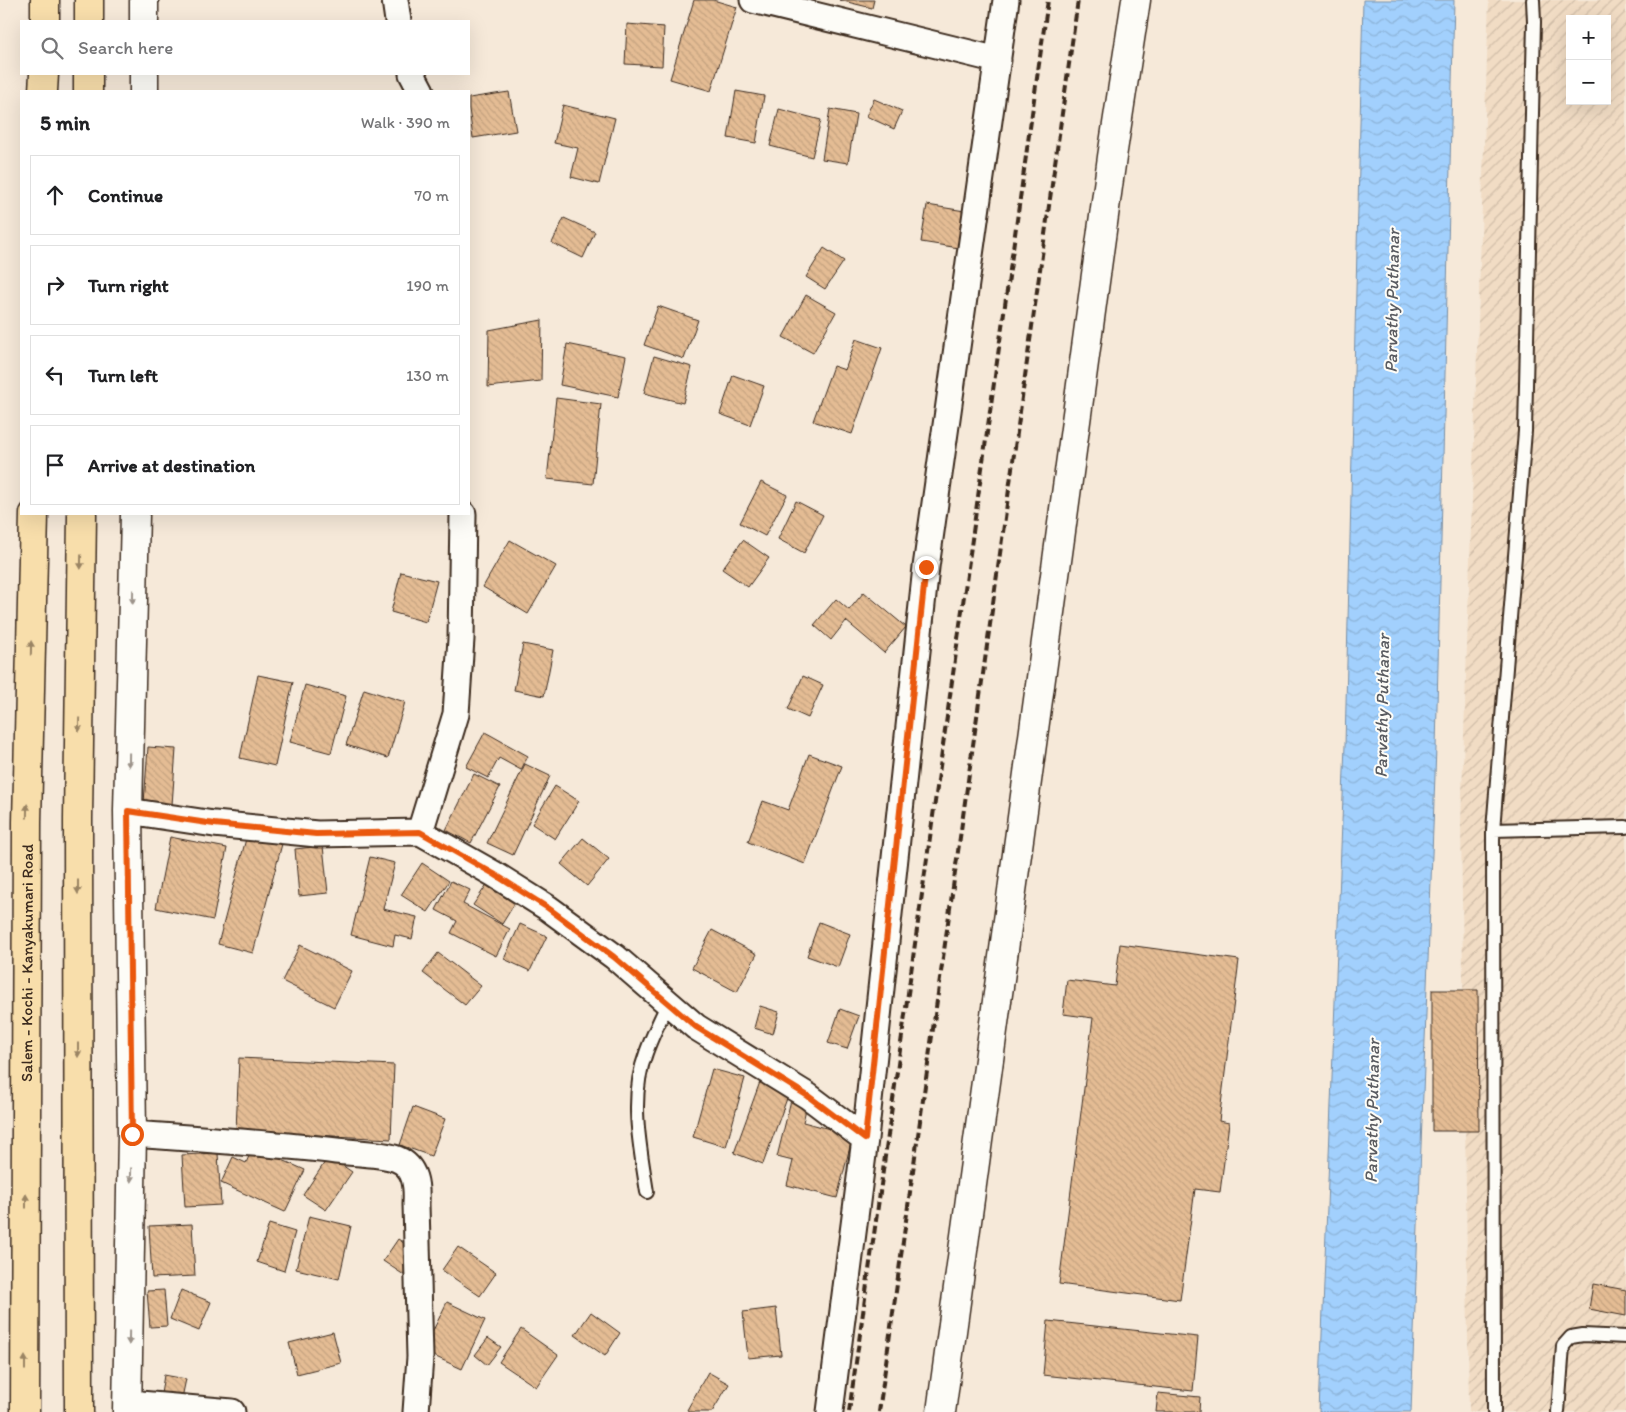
<!DOCTYPE html>
<meta charset="utf-8">
<style>
body{margin:0;font-family:Itim,sans-serif;background:#f2f2f2;color:#202124}
.controls{position:absolute;right:15px;top:15px;display:grid;overflow:hidden;border-radius:0px;box-shadow:0 5px 20px #0002}
.controls button{width:45px;height:45px;display:grid;place-items:center;padding:0;border:0;border-bottom:1px solid #e0e0e0;background:#fff;color:#202124;font:25px sans-serif}
.stop{position:absolute;width:15px;height:15px;margin:-11px;border:4px solid #ea580c;border-radius:50%;background:#fff}
.stop.end{background:#ea580c;border-color:#fff;box-shadow:0 1px 5px #0008}
.list{margin:0;padding:0;list-style:none}
h2{display:flex;justify-content:space-between;align-items:center;height:65px;margin:0;padding:0 20px;font-size:21px}
h2 small{font-size:16px;font-weight:400;color:#757577}
.list li{display:grid;grid-template-columns:32px 1fr auto;gap:15px;align-items:center;box-sizing:border-box;height:80px;margin:0 10px 10px;padding:0 10px;border:1px solid #e0e0e0;border-radius:0px}
.list b{display:block;font-size:19px;white-space:nowrap}
.list em{font-size:16px;font-style:normal;color:#757577}
.icon{flex:none;width:28px;height:28px;fill:none;stroke:currentColor;stroke-width:2;stroke-linecap:round;stroke-linejoin:round}
.map{position:relative;flex:none;width:1626px;height:1412px;overflow:hidden}
.search{position:absolute;background:#fff;box-shadow:0 5px 20px #0002;left:20px;top:20px;width:450px;height:55px;display:flex;align-items:center;gap:12px;box-sizing:border-box;padding:0 18px;border-radius:0px;color:#757577;font-size:19px}
.panel{position:absolute;background:#fff;box-shadow:0 5px 20px #0002;left:20px;top:90px;width:450px;height:425px;border-radius:0px}
.map>svg:first-child{display:block}
.industrial{fill:url(#industrial-furrows);fill-rule:evenodd}
.water{fill:url(#water-waves);stroke:#798ea4}
.building{fill:url(#building-back-hatch);stroke:#3b2a1e}
.lines{fill:none;stroke-linecap:round;stroke-linejoin:round}
.lane-casing{stroke:#3b2a1e;stroke-width:16}
.street-casing{stroke:#3b2a1e;stroke-width:29}
.secondary-casing{stroke:#3b2a1e;stroke-width:31}
.highway-casing{stroke:#3b2a1e;stroke-width:31}
.lane{stroke:#fdfcf7;stroke-width:12}
.street{stroke:#fdfcf7;stroke-width:25}
.secondary{stroke:#fdfcf7;stroke-width:28}
.highway{stroke:#f8deab;stroke-width:28}
.rail{stroke:#3b2a1e;stroke-width:4;stroke-dasharray:8 4;stroke-linecap:butt}
.oneway{fill:#9a8464}
.oneway2{fill:#9c938a}
.route{stroke:#ea580c;stroke-width:6}
.labels{text-anchor:middle;dominant-baseline:central;stroke-width:4;stroke-linejoin:round;paint-order:stroke}
.street-label{font-size:16px;fill:#3b2a1e;stroke:#fdfcf7}
.water-label{font-size:18px;font-style:italic;fill:#5a5c61;stroke:#fdfcf7}
</style>
<div class="map">
<svg width="1626" height="1412" viewBox="0 0 1626 1412">
<defs>
<pattern id="industrial-furrows" width="10" height="10" patternUnits="userSpaceOnUse" patternTransform="scale(1.25)"><rect width="10" height="10" fill="#f1dcc4"/><path d="M-1 1l2-2M0 10L10 0M9 11l2-2" fill="none" stroke="#d0bda8"/></pattern>
<pattern id="water-waves" width="16" height="10" patternUnits="userSpaceOnUse" patternTransform="scale(1.25)"><rect width="16" height="10" fill="#a2d0fd"/><path d="M0 5q4-4 8 0t8 0" fill="none" stroke="#8cb3d8"/></pattern>
<pattern id="building-back-hatch" width="6" height="6" patternUnits="userSpaceOnUse" patternTransform="scale(1.25)"><rect width="6" height="6" fill="#e4bc94"/><path d="M-1 5l2 2M0 0l6 6M5-1l2 2" fill="none" stroke="#c4a27f"/></pattern>
</defs>
<rect width="100%" height="100%" fill="#f6e9d9"/>
<filter id="ink" filterUnits="userSpaceOnUse"><feTurbulence type="fractalNoise" baseFrequency=".02" numOctaves="2"/><feDisplacementMap in="SourceGraphic" scale="10" xChannelSelector="R" yChannelSelector="G"/><feConvolveMatrix kernelMatrix="1 2 1 2 8 2 1 2 1" color-interpolation-filters="sRGB"/></filter>
<g filter="url(#ink)">
<path class="industrial" d="M1489,0H1626V1412H1469L1461,823ZM1570,19H1607V101H1570Z"/>
<path class="water" d="M1363,0H1454L1436,748L1411,1412H1319L1345,745Z"/>
<path class="building" d="M694,0H713L737,7L711,91L670,79Z
M839,0H874L872,8Z
M627,24L664,27L662,66L625,64Z
M736,91L764,96L756,143L728,138Z
M509,92L516,131L473,138L469,109V98Z
M874,99L902,111L894,129L866,116Z
M563,105L615,118L599,184L571,177L578,148L554,143Z
M779,109L821,120L812,157L770,146Z
M830,109L856,114L848,163L822,159Z
M927,205L965,211L959,248L921,242Z
M564,218L595,232L583,258L552,243Z
M824,248L844,261L825,289L806,277Z
M806,295L836,312L813,353L783,337Z
M658,306L698,320L684,359L644,345Z
M542,320L541,381L488,387L489,330Z
M856,339L882,348L852,434L813,421L833,366L845,370Z
M567,344L626,356L618,397L560,385Z
M654,356L692,367L683,403L644,393Z
M733,375L764,386L750,425L720,414Z
M556,398L601,404L593,484L547,479Z
M761,482L787,495L765,536L740,523Z
M796,501L823,515L804,553L778,539Z
M510,540L556,566L528,614L483,587Z
M743,540L769,558L748,587L722,569Z
M401,572L437,581L426,622L391,612Z
M864,592L906,627L884,653L846,621L831,640L814,625L836,599L849,610Z
M523,644L553,650L544,696L514,690Z
M258,675L293,682L275,766L240,758Z
M803,676L823,685L808,718L788,709Z
M305,685L346,696L331,753L290,742Z
M364,689L405,702L388,758L346,745Z
M485,732L528,756L521,770L499,758L488,778L466,767Z
M148,747L176,749L172,805L144,803Z
M809,754L842,766L805,864L748,842L763,801L788,810Z
M525,764L550,776L513,855L487,843Z
M474,774L500,787L471,843L446,830Z
M555,786L579,801L555,839L532,824Z
M247,835L282,844L253,953L218,944Z
M170,837L227,848L213,920L156,908Z
M583,838L609,859L587,886L561,864Z
M323,846L328,893L299,896L295,849Z
M370,857L395,863L383,909L417,917L412,939L395,935L393,946L351,935Z
M422,863L449,881L428,912L401,895Z
M490,880L518,898L502,924L473,905Z
M451,881L470,890L463,904L510,929L496,956L451,933L457,921L436,910Z
M819,922L850,934L838,967L807,956Z
M520,924L547,936L530,971L504,959Z
M712,930L757,954L737,992L692,968Z
M1120,944L1239,960L1219,1121L1229,1123L1220,1192L1195,1189L1180,1300L1059,1284L1093,1018L1063,1014L1067,980L1115,986Z
M300,945L352,971L334,1007L282,981Z
M438,953L481,986L465,1005L423,973Z
M1432,990H1478L1479,1131H1432Z
M760,1006L779,1012L773,1034L754,1028Z
M840,1009L859,1016L847,1049L828,1043Z
M239,1058L394,1065L391,1139L236,1131Z
M712,1069L745,1078L726,1147L693,1137Z
M760,1082L789,1093L763,1164L734,1153Z
M792,1096L808,1100L803,1122L853,1135L837,1198L787,1185L793,1161L777,1157Z
M413,1107L445,1119L431,1156L400,1145Z
M253,1147L305,1170L285,1212L221,1183L233,1157L246,1163Z
M218,1153L221,1205L185,1207L182,1155Z
M329,1156L352,1172L326,1210L303,1195Z
M309,1216L351,1226L339,1279L296,1269Z
M192,1224L195,1276L152,1278L149,1226Z
M269,1224L295,1232L284,1271L257,1262Z
M398,1239L425,1257L410,1279L383,1261Z
M458,1247L496,1273L480,1296L442,1270Z
M1593,1284L1626,1290V1316L1589,1309Z
M164,1290L167,1326L150,1327L147,1291Z
M181,1290L211,1302L199,1331L170,1319Z
M447,1302L485,1320L462,1369L423,1351Z
M776,1308L781,1355L748,1358L743,1312Z
M591,1312L620,1333L605,1356L575,1335Z
M1048,1321L1198,1337L1193,1391L1043,1375Z
M521,1329L558,1355L536,1387L499,1362Z
M333,1332L341,1363L297,1374L289,1343Z
M488,1338L501,1347L487,1365L475,1355Z
M708,1372L729,1384L712,1412H690L687,1410Z
M164,1375L186,1379L182,1398L161,1394Z
M1158,1393L1200,1397L1199,1412H1156Z"/>
<g class="lines">
<defs>
<path id="lane" d="M1493,830L1626,827
M647,1192C640,1146 629,1098 646,1053C652,1036 660,1020 668,1003
M1494,1412L1493,830L1525,431L1534,22L1533,0
M1558,1412L1563,1346L1571,1337L1583,1335L1626,1337"/>
<path id="street" d="M395,0L398,21
M753,0L998,60
M412,74L421,91
M128,811L214,824L317,834L420,832L494,874L548,908L615,957L696,1027L808,1096L865,1139
M420,832L456,714L461,639L463,514
M132,1134C200,1139 269,1143 336,1151C353,1153 382,1153 397,1159C416,1167 417,1186 416,1204L420,1357L416,1412
M128,1403L232,1412
M830,1412L865,1139L926,567L1006,0"/>
<path id="secondary" d="M144,21V0
M144,91V74
M127,1412L132,1134L128,811L135,514
M941,1412L1112,157L1136,0"/>
<g id="highway">
<path d="M45,21V0"/>
<path d="M89,21V0"/>
<path d="M43,91L44,74"/>
<path d="M88,91V74"/>
<path id="s1" d="M25,1412L27,822L34,514"/>
<path d="M79,1412L78,819L82,514"/>
</g>
</defs>
<use href="#lane" class="lane-casing"/>
<use href="#street" class="street-casing"/>
<use href="#secondary" class="secondary-casing"/>
<use href="#highway" class="highway-casing"/>
<use href="#lane" class="lane"/>
<use href="#street" class="street"/>
<use href="#secondary" class="secondary"/>
<use href="#highway" class="highway"/>
<path class="rail" d="M849,1412L1048,0
M879,1412L1078,0"/>
</g>
<defs><path id="oneway-solid" d="M-6-.8H1V-3.2L6.5 0L1 3.2V.8H-6Z" transform="scale(1.25)"/></defs>
<g class="oneway">
<use href="#oneway-solid" transform="translate(81 562) rotate(91)"/>
<use href="#oneway-solid" transform="translate(31 648) rotate(-89)"/>
<use href="#oneway-solid" transform="translate(79 725) rotate(91)"/>
<use href="#oneway-solid" transform="translate(27 811) rotate(-89)"/>
<use href="#oneway-solid" transform="translate(78 887) rotate(90)"/>
<use href="#oneway-solid" transform="translate(78 1050) rotate(90)"/>
<use href="#oneway-solid" transform="translate(26 1201) rotate(-90)"/>
<use href="#oneway-solid" transform="translate(25 1363) rotate(-90)"/>
</g>
<g class="oneway2">
<use href="#oneway-solid" transform="translate(133 597) rotate(91)"/>
<use href="#oneway-solid" transform="translate(129 760) rotate(91)"/>
<use href="#oneway-solid" transform="translate(131 1175) rotate(91)"/>
<use href="#oneway-solid" transform="translate(129 1338) rotate(91)"/>
</g>
</g>
<g class="lines" filter="url(#ink)">
<path class="route" d="M132,1134L128,811L214,824L316,834L420,832L494,874L548,908L614,957L696,1027L808,1096L865,1139L926,567"/>
</g>
<g class="labels">
<g class="street-label">
<text stroke="none"><textPath href="#s1" startOffset="449">Salem - Kochi - Kanyakumari Road</textPath></text>
</g>
<g class="water-label">
<text transform="translate(1392 301) rotate(-89)">Parvathy Puthanar</text>
<text transform="translate(1382 706) rotate(-89)">Parvathy Puthanar</text>
<text transform="translate(1372 1111) rotate(-89)">Parvathy Puthanar</text>
</g>
</g>
</svg>
<div class="controls">
<button>+</button>
<button>−</button>
</div>
<div class="stop" style="left:132px;top:1134px"></div>
<div class="stop end" style="left:926px;top:567px"></div>
<div class="search"><svg class="icon" aria-label="search" viewBox="0 0 24 24"><circle cx="10" cy="10" r="6"/><path d="M15 15l6 6"/></svg>Search here</div>
<section class="panel">
<h2>5 min<small>Walk · 390 m</small></h2>
<ul class="list">
<li><svg class="icon" aria-label="ahead" viewBox="0 0 24 24"><path d="M12 20V5M6 11l6-6 6 6"/></svg><div><b>Continue</b></div><em>70 m</em></li>
<li><svg class="icon" aria-label="right" viewBox="0 0 24 24"><path d="M7 20v-9h11M14 6l5 5-5 5"/></svg><div><b>Turn right</b></div><em>190 m</em></li>
<li><svg class="icon" aria-label="left" viewBox="0 0 24 24"><path d="M17 20v-9H6M10 6l-5 5 5 5"/></svg><div><b>Turn left</b></div><em>130 m</em></li>
<li><svg class="icon" aria-label="arrive" viewBox="0 0 24 24"><path d="M6 21V4h12l-3 4 3 4H6"/></svg><div><b>Arrive at destination</b></div></li>
</ul>
</section>
</div>
